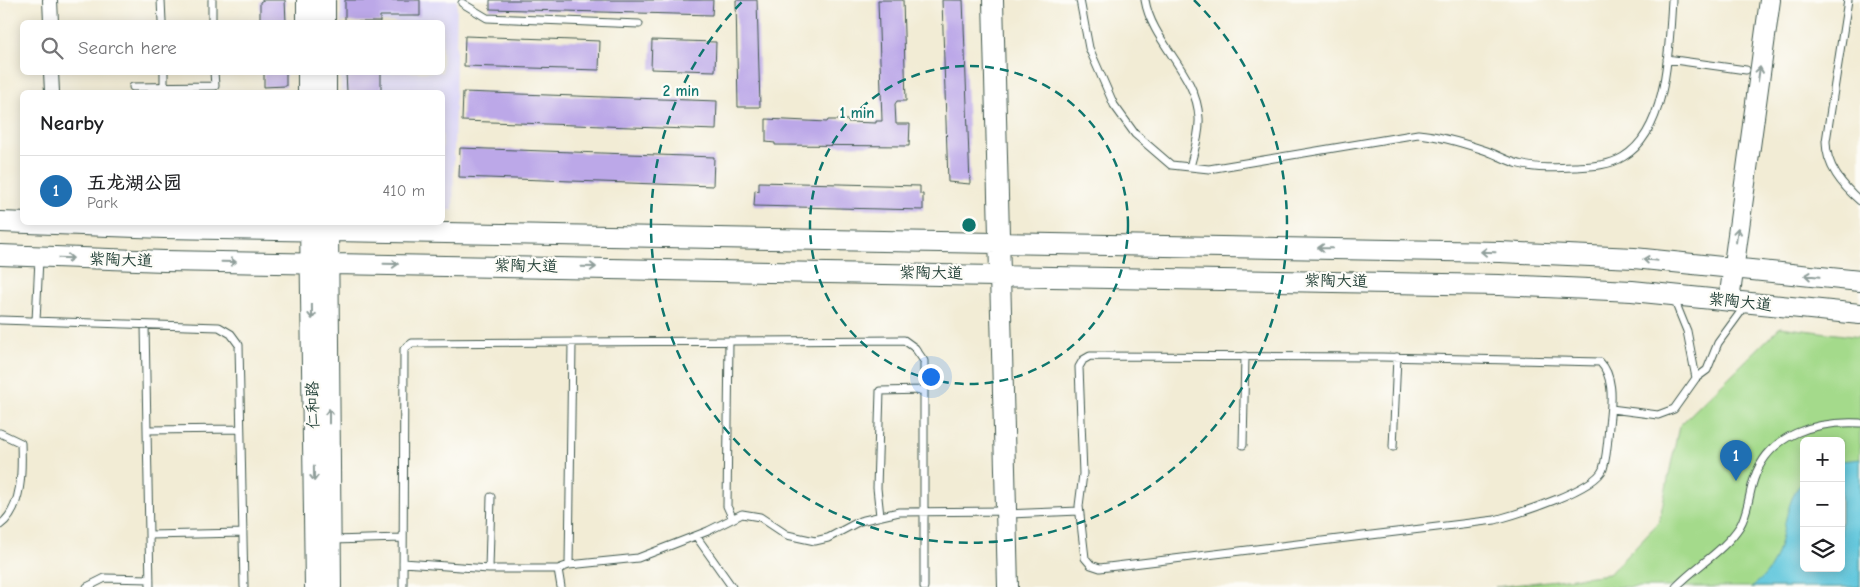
<!DOCTYPE html>
<meta charset="utf-8">
<style>
body{margin:0;font-family:"Comic Neue","LXGW WenKai TC",sans-serif;background:#f2f2f2;color:#202124}
.controls{position:absolute;right:15px;bottom:15px;display:grid;overflow:hidden;border-radius:8px;box-shadow:0 2px 12px #0003}
.controls button{width:45px;height:45px;display:grid;place-items:center;padding:0;border:0;border-bottom:1px solid #e0e0e0;background:#fff;color:#202124;font:25px sans-serif}
.you{position:absolute;left:930px;top:376px;width:18px;height:18px;margin:-12px;border:4px solid #fff;border-radius:50%;background:#1a73e8;box-shadow:0 0 0 8px #1a73e833}
.badge{display:grid;place-items:center;width:32px;height:32px;border-radius:50%;background:#1f6fb2;color:#fff;font-size:16px;font-weight:700}
.pin{position:absolute;translate:-50% -41px;filter:drop-shadow(0 1px 2px #0008)}
.pin::after{content:'';position:absolute;top:26px;width:18px;height:15px;background:inherit;clip-path:polygon(0 0,100% 0,50% 100%)}
.list{margin:0;padding:0;list-style:none}
h2{display:flex;justify-content:space-between;align-items:center;height:65px;margin:0;padding:0 20px;font-size:21px}
h2 small{font-size:16px;font-weight:400;color:#757577}
.list li{display:grid;grid-template-columns:32px 1fr auto;gap:15px;align-items:center;box-sizing:border-box;height:70px;padding:0 20px;border-top:1px solid #e0e0e0}
.list b{display:block;font-size:19px;white-space:nowrap}
.list p{margin:0;font-size:16px;white-space:nowrap;color:#757577}
.list em{font-size:16px;font-style:normal;color:#757577}
.icon{flex:none;width:28px;height:28px;fill:none;stroke:currentColor;stroke-width:2;stroke-linecap:round;stroke-linejoin:round}
.map{position:relative;flex:none;width:1860px;height:587px;overflow:hidden}
.search{position:absolute;background:#fff;box-shadow:0 2px 12px #0003;left:20px;top:20px;width:425px;height:55px;display:flex;align-items:center;gap:12px;box-sizing:border-box;padding:0 18px;border-radius:8px;color:#757577;font-size:19px}
.panel{position:absolute;background:#fff;box-shadow:0 2px 12px #0003;left:20px;top:90px;width:425px;height:135px;border-radius:8px}
.map>svg:first-child{display:block}
.built{fill:#dbd6f7}
.green{fill:#a4da8b;stroke:#628c60;fill-rule:evenodd}
.water{fill:#5fc6dc;stroke:#3f8288}
.building{fill:#bca8e8}
.lines{fill:none;stroke-linecap:round;stroke-linejoin:round}
.lane-casing{stroke:#3f574c;stroke-width:9}
.street-casing{stroke:#3f574c;stroke-width:16}
.secondary-casing{stroke:#3f574c;stroke-width:22}
.lane{stroke:#fff;stroke-width:7}
.street{stroke:#fff;stroke-width:14}
.secondary{stroke:#fff;stroke-width:20}
.oneway{stroke:#8f9e9a}
.ring{fill:none;stroke:#0f766e;stroke-width:2.5;stroke-dasharray:9 6}
.labels{text-anchor:middle;dominant-baseline:central;stroke-width:4.5;stroke-linejoin:round;paint-order:stroke}
.street-label{font-size:16px;fill:#1f3d34;stroke:#fdfcf7}
.centre{fill:#0f766e;stroke:#fdfcf7;stroke-width:2.5}
.ring-label{font-size:15px;text-anchor:middle;font-weight:bold;fill:#0f766e;stroke:#fdfcf7;stroke-width:4.5;stroke-linejoin:round;paint-order:stroke}
</style>
<div class="map">
<svg width="1860" height="587" viewBox="0 0 1860 587">
<rect width="100%" height="100%" fill="#fdfcf7"/>
<filter id="ink" filterUnits="userSpaceOnUse"><feTurbulence type="fractalNoise" baseFrequency=".02" numOctaves="2"/><feDisplacementMap in="SourceGraphic" scale="10" xChannelSelector="R" yChannelSelector="G"/><feConvolveMatrix kernelMatrix="1 2 1 2 8 2 1 2 1" color-interpolation-filters="sRGB"/></filter>
<filter id="wash" filterUnits="userSpaceOnUse"><feTurbulence type="fractalNoise" baseFrequency=".0096" numOctaves="4" result="noise"/><feDisplacementMap in="SourceGraphic" scale="20" xChannelSelector="R" yChannelSelector="G"/><feGaussianBlur stdDeviation="1.12" result="paint"/><feColorMatrix in="noise" values="0 0 0 0 0 0 0 0 0 0 0 0 0 0 0 0 0 1.4 0 .05"/><feComposite in="paint" operator="in"/></filter>
<g filter="url(#wash)">
<rect width="100%" height="100%" fill="#f2ecd5"/>
<path class="built" d="M341,0H457L453,210H443L442,92H341V73L442,72V22H341Z"/>
<path class="green" d="M1780,327L1860,337V587H1495L1609,574L1659,522L1679,426ZM1804,441H1841V568H1804Z"/>
<path class="water" d="M1860,459V587H1751C1785,566 1779,529 1793,496C1795,490 1800,485 1804,480V568H1841V461Z"/>
<g id="blocks">
<path class="building" d="M263,0H285L286,22H260V2Z
M345,0H420V16H380V22H345Z
M490,0H713L712,15L490,9Z
M736,0H757L760,107H738Z
M878,0H903L906,101H897L895,104L896,124H910L909,146L775,145V143L766,142V119L827,122L828,120H848V122L876,123V121H882Z
M942,0H963L970,184L948,182Z
M465,36L600,41L599,70L464,66Z
M652,40L716,42L715,71L651,69Z
M264,72H286V86L264,87Z
M346,72H381V92H347Z
M463,92L717,101L716,130L462,121Z
M460,148L714,157L713,186L459,177Z
M759,182L920,186V194H923V210L754,206L755,190L759,191Z"/>
</g>
</g>
<g filter="url(#ink)">
<use href="#blocks" fill-opacity="0" stroke="#3f574c" stroke-width="1"/>
<g class="lines">
<defs>
<path id="lane" d="M161,0L162,22
M212,0V22
M1080,0L1089,48L1114,105L1135,134L1171,165L1209,169L1418,134C1440,136 1463,143 1484,150C1496,154 1507,161 1519,164C1538,169 1556,168 1575,167C1592,166 1608,166 1623,157C1668,131 1669,46 1672,0
M1145,0C1152,43 1197,73 1199,118C1200,134 1194,151 1190,167
M1848,0L1826,141C1826,166 1842,185 1860,201
M462,3L487,18L639,24
M1667,59L1746,70
M164,72V87
M133,87L215,86L214,72
M1674,299L1687,331L1696,378
M0,320L219,327L231,334L239,345L244,587
M36,321L39,259
M145,325L150,587
M729,341L727,506L732,517
M1090,356L1382,357L1600,362C1613,375 1612,398 1610,416C1608,432 1608,453 1603,469C1595,490 1517,514 1495,520L1100,568L1091,565L1085,558L1079,506L1083,474L1079,367L1083,360Z
M1611,409L1658,415L1674,409L1696,378L1707,370L1718,343L1745,306
M147,430L240,429
M0,433L21,443C22,469 23,508 0,525
M1243,445L1245,356
M1393,447L1397,357
M1007,514L1079,511
M880,516L877,488L880,391L924,390
M149,535L243,533
M696,536L732,587
M333,540L402,538
M403,563L489,569H558L569,565L638,558L708,531L742,514L760,517L787,535L815,541L828,538L860,521L899,512L1004,511
M569,565L572,343
M489,569L491,497
M558,569L561,587
M87,587L105,578L150,579
M403,587L404,349L412,343L904,340L915,348L924,361V587
M1676,587C1697,565 1723,552 1740,526C1748,513 1749,493 1754,479C1769,433 1816,421 1860,423"/>
<path id="street" d="M50,0L51,22
M51,72L52,92"/>
<path id="secondary" d="M307,0V22
M325,0V22
M993,0L1008,587
M308,72V92
M326,72V92
M0,222L164,228L1500,252L1634,258L1860,281
M310,222L315,587
M328,222L331,587
M0,255L164,261L1499,285L1632,291L1860,314
M1729,301L1770,0"/>
</defs>
<use href="#lane" class="lane-casing"/>
<use href="#street" class="street-casing"/>
<use href="#secondary" class="secondary-casing"/>
<use href="#lane" class="lane"/>
<use href="#street" class="street"/>
<use href="#secondary" class="secondary"/>
</g>
<defs><path id="oneway-shaft" d="M-6 0H5M1.5-3L5.5 0L1.5 3" fill="none" stroke-width="1.6" stroke-linecap="round" stroke-linejoin="round" transform="scale(1.25)"/></defs>
<g class="oneway">
<use href="#oneway-shaft" transform="translate(1759 74) rotate(-82)"/>
<use href="#oneway-shaft" transform="translate(1737 235) rotate(-83)"/>
<use href="#oneway-shaft" transform="translate(1325 248) rotate(-179)"/>
<use href="#oneway-shaft" transform="translate(1488 252) rotate(-178)"/>
<use href="#oneway-shaft" transform="translate(66 258) rotate(2)"/>
<use href="#oneway-shaft" transform="translate(1650 260) rotate(-174)"/>
<use href="#oneway-shaft" transform="translate(229 262) rotate(1)"/>
<use href="#oneway-shaft" transform="translate(391 264) rotate(1)"/>
<use href="#oneway-shaft" transform="translate(589 267) rotate(1)"/>
<use href="#oneway-shaft" transform="translate(1812 276) rotate(-174)"/>
<use href="#oneway-shaft" transform="translate(312 312) rotate(89)"/>
<use href="#oneway-shaft" transform="translate(329 416) rotate(-90)"/>
<use href="#oneway-shaft" transform="translate(314 474) rotate(89)"/>
</g>
</g>
<g class="ring">
<circle cx="969" cy="225" r="159"/>
<path d="M1194 0A318 318 0 1 1 744 0"/>
</g>
<g class="labels">
<g class="street-label">
<text transform="translate(121 260) rotate(2)">紫陶大道</text>
<text transform="translate(526 266) rotate(1)">紫陶大道</text>
<text transform="translate(931 273) rotate(1)">紫陶大道</text>
<text transform="translate(1336 281) rotate(1)">紫陶大道</text>
<text transform="translate(1740 302) rotate(6)">紫陶大道</text>
<text transform="translate(313 405) rotate(-91)">仁和路</text>
</g>
</g>
<circle cx="969" cy="225" r="8" class="centre"/>
<g class="ring-label">
<text x="681" y="96">2 min</text>
<text x="857" y="118">1 min</text>
</g>
</svg>
<div class="controls">
<button>+</button>
<button>−</button>
<button><svg class="icon" aria-label="layers" viewBox="0 0 24 24"><path d="M12 4l9 5-9 5-9-5zM3 14l9 5 9-5"/></svg></button>
</div>
<div class="you"></div>
<div class="pin badge" style="left:1736px;top:481px">1</div>
<div class="search"><svg class="icon" aria-label="search" viewBox="0 0 24 24"><circle cx="10" cy="10" r="6"/><path d="M15 15l6 6"/></svg>Search here</div>
<section class="panel">
<h2>Nearby<small></small></h2>
<ul class="list">
<li><span class="badge">1</span><div><b>五龙湖公园</b><p>Park</p></div><em>410 m</em></li>
</ul>
</section>
</div>
